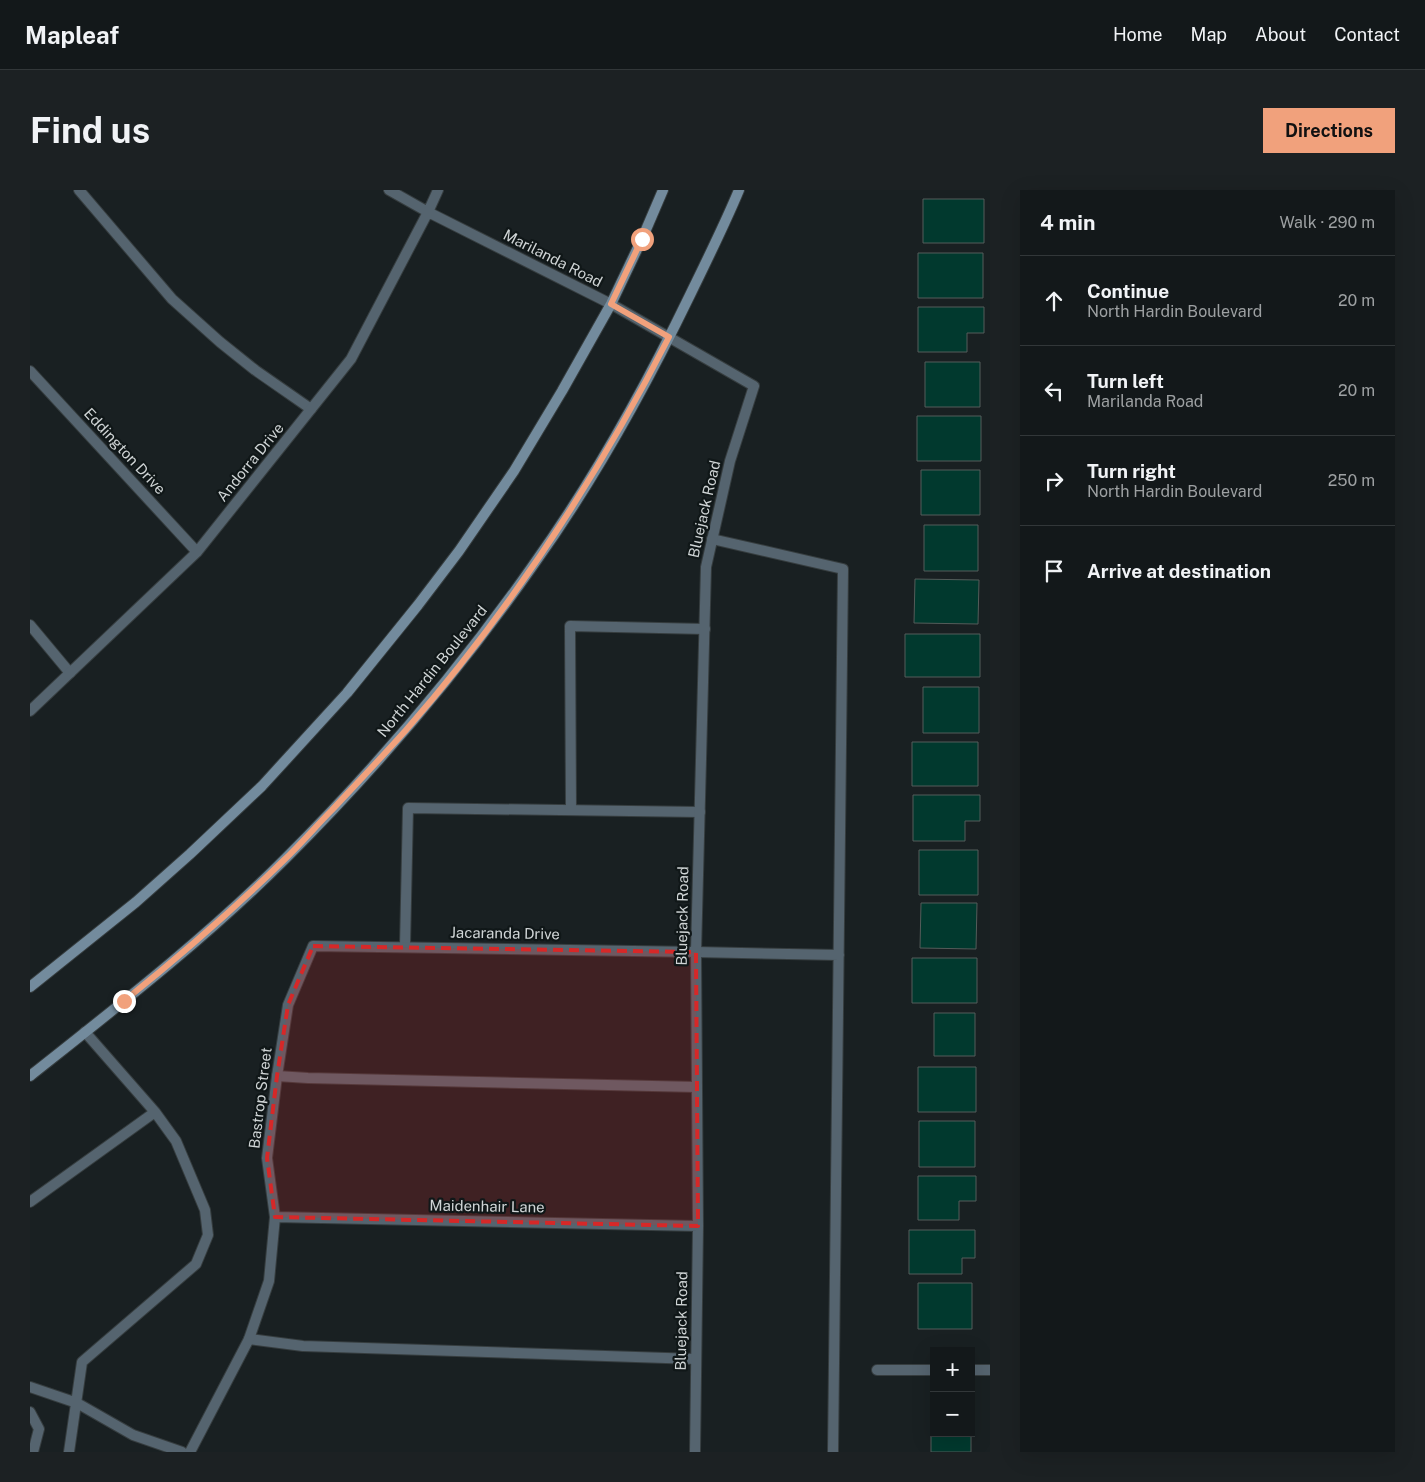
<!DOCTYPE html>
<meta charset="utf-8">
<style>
body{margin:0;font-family:"Public Sans",sans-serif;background:#1c2123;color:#f1f3f6}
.controls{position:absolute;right:15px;bottom:15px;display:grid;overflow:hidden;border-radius:0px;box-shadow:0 5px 20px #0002}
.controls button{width:45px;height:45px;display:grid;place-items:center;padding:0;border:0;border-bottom:1px solid #323739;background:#13181a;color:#f1f3f6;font:25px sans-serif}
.stop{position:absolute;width:15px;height:15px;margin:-11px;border:4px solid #f1a17c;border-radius:50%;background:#fff}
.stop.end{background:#f1a17c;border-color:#fff;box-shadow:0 1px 5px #0008}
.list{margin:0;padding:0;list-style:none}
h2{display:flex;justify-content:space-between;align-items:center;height:65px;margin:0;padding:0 20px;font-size:21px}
h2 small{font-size:16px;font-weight:400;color:#9da0a2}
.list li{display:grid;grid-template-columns:32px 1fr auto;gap:15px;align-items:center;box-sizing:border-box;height:90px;padding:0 20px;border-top:1px solid #323739}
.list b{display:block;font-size:19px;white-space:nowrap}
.list p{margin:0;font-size:16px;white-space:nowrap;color:#9da0a2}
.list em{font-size:16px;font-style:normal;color:#9da0a2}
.icon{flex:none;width:28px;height:28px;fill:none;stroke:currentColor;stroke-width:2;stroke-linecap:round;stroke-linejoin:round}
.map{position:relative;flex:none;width:960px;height:1262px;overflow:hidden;border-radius:0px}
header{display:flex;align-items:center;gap:30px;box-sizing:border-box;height:70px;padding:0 25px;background:#13181a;border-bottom:1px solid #323739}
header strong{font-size:24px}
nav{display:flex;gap:28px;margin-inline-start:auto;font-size:18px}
.intro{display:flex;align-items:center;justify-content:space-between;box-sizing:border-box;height:120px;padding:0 30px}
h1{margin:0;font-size:35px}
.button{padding:12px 22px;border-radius:0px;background:#f1a17c;color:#111;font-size:18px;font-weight:700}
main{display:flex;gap:30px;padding:0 30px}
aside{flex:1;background:#13181a;border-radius:0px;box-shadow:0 5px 20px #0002}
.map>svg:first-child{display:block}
.building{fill:#01392e;stroke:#545c5a}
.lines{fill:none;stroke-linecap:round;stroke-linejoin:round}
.service-casing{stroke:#363d3f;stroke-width:12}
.minor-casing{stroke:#363d3f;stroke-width:12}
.secondary-casing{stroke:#363d3f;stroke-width:12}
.service{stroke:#55646f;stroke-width:10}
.minor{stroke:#55646f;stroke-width:10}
.secondary{stroke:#738b9d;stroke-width:10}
.route{stroke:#f1a17c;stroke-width:6}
.marked{fill:#d62828;fill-opacity:0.2;stroke:#d62828;stroke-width:4;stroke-dasharray:10 6;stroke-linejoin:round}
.labels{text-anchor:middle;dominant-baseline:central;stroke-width:4.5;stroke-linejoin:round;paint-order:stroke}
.street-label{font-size:15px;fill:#cfd4d5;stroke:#101718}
</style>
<header>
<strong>Mapleaf</strong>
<nav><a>Home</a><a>Map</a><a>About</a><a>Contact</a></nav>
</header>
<div class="intro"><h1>Find us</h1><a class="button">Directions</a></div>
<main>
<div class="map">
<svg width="960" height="1262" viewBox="0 0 960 1262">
<rect width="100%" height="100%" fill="#192022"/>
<path class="building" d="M893,9H954V53H893Z
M888,63H953V108H888Z
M888,117H954V143H937V162H888Z
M895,172H950V217H895Z
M887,226H951V271H887Z
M891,280H950V325H891Z
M894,335H948V381H894Z
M885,389L949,390L948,434L884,433Z
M875,444H950V487H875Z
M893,497H949V543H893Z
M882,552H948V596H882Z
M883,605H950V631H935V651H883Z
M889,660H948V705H889Z
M891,713H947L946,759L890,758Z
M882,768H947V813H882Z
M904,823H945V866H904Z
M888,877H946V922H888Z
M889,931H945V977H889Z
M888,986H946V1011H929V1030H888Z
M879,1040H945V1068H932V1084H879Z
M888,1093H942V1139H888Z
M901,1223H904V1243H941V1262H901Z"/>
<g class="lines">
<defs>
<path id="service" d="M49,0L142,109L190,152L225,180L281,219
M682,349L813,379L803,1262
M0,435L40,483
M541,620L540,436L675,439
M375,756L378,618L670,622
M666,762L809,765
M247,886L278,888L667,897
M0,1012L125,922L55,842
M219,1149L273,1156L666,1169
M0,1197L47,1213L103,1245L152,1262
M0,1222L9,1239L3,1262
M39,1262L52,1172L166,1074L178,1045L175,1020L146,951L125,922"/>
<path id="minor" d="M359,0L398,22L581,114L724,196L700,271L676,377L666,762L668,1036L665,1262
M0,181L167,362
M0,521L167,362L321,169L398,22L408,0
M245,1027L668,1036
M847,1180H904
M941,1180H960
M160,1262L219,1149L239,1091L245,1027L237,968L247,886L258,815L283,756L666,762"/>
<path id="secondary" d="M0,797L106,712L160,664L232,596L317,503L388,415L429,361L484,281L532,201L581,114L612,49L633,0
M0,886C87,817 176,748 255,669C346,578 430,480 504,374C564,290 615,198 660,105C677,70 694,36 709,0"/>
</defs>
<use href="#service" class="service-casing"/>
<use href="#minor" class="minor-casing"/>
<use href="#secondary" class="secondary-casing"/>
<use href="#service" class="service"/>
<use href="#minor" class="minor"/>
<use href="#secondary" class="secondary"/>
</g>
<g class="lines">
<path class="route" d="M94,811C150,766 203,720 254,670C271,654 286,636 302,620C327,593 352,567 376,540C479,422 568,286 639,147L581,114L612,49"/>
</g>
<path class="marked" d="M283,756L666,762L668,1036L245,1027L237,968L247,886L258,815Z"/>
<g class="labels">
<g class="street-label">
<text transform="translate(523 68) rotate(27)">Marilanda Road</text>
<text transform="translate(95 261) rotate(47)">Eddington Drive</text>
<text transform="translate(220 272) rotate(-51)">Andorra Drive</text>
<text transform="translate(674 319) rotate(-77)">Bluejack Road</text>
<text transform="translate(402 481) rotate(-51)">North Hardin Boulevard</text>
<text transform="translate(652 726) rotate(-89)">Bluejack Road</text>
<text transform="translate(475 743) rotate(1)">Jacaranda Drive</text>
<text transform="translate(230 908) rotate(-83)">Bastrop Street</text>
<text transform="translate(457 1016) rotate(1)">Maidenhair Lane</text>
<text transform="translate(651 1131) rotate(-89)">Bluejack Road</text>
</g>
</g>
</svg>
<div class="controls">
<button>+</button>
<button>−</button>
</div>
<div class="stop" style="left:612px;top:49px"></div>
<div class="stop end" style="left:94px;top:811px"></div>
</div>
<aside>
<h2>4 min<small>Walk · 290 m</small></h2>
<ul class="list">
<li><svg class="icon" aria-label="ahead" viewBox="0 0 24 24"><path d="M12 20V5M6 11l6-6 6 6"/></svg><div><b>Continue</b><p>North Hardin Boulevard</p></div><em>20 m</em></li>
<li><svg class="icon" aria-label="left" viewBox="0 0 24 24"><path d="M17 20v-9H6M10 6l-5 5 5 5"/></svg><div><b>Turn left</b><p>Marilanda Road</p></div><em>20 m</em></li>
<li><svg class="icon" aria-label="right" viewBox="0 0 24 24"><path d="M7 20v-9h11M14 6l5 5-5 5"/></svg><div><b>Turn right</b><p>North Hardin Boulevard</p></div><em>250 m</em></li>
<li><svg class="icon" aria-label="arrive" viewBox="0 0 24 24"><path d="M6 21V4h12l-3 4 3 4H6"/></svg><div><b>Arrive at destination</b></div></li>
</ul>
</aside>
</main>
